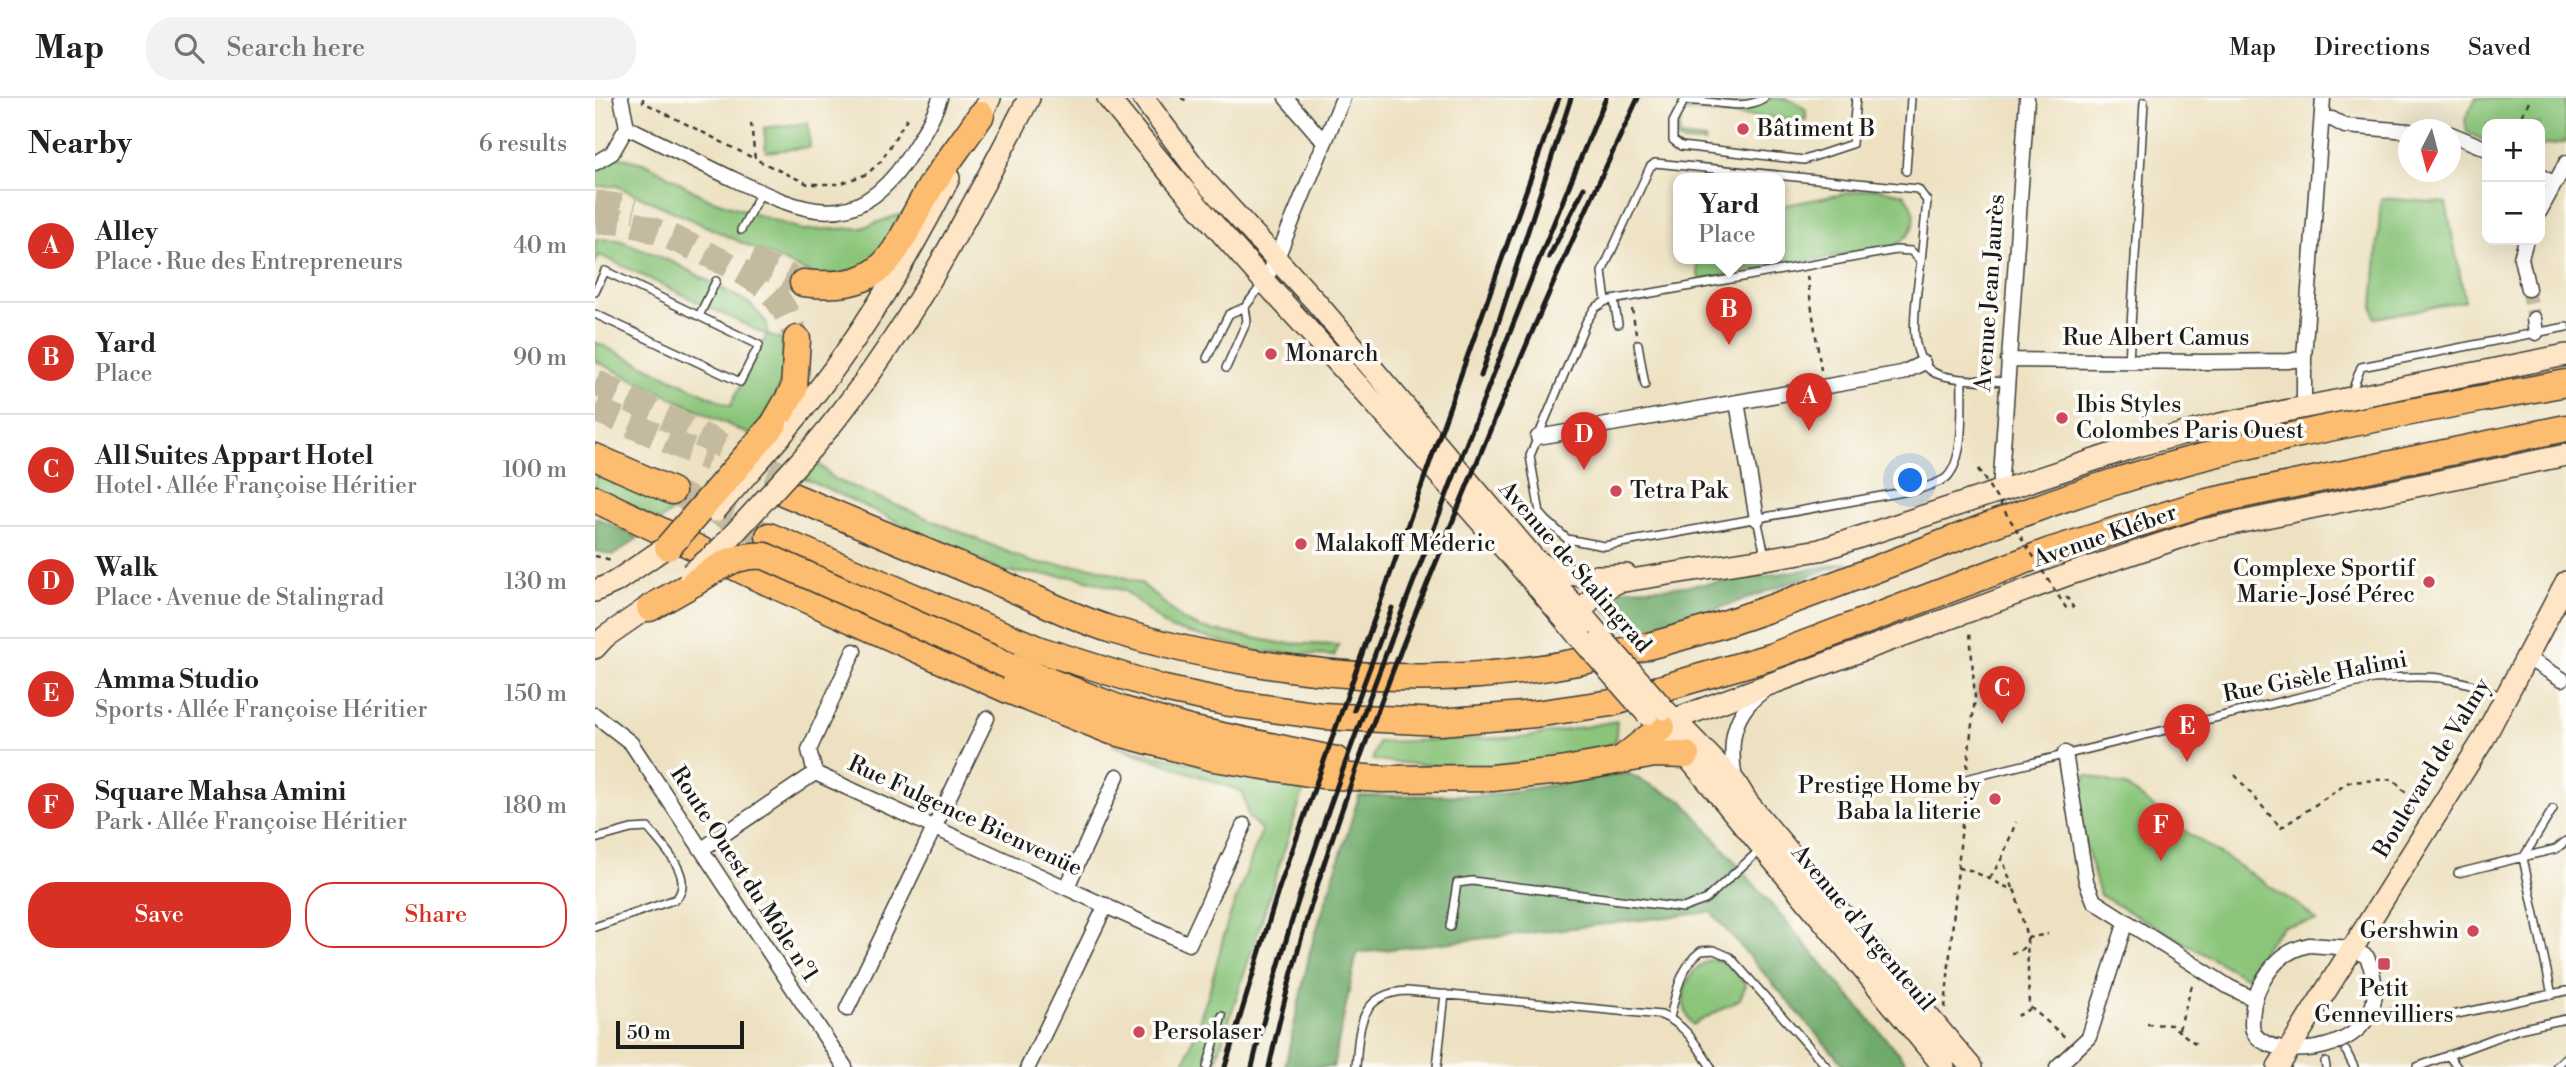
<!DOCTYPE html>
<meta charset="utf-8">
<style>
body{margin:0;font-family:"Libre Bodoni",serif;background:#f2f2f2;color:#202124}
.controls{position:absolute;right:21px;top:21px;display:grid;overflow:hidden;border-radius:14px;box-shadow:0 7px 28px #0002}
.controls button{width:63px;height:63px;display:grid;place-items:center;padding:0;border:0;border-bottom:2px solid #e0e0e0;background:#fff;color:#202124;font:35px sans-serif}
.compass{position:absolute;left:1803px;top:21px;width:63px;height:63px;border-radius:50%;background:#fff;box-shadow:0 7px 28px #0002;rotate:186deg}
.scale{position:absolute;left:21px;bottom:18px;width:128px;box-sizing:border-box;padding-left:7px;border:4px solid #1c1c1c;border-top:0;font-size:19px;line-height:24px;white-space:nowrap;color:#1c1c1c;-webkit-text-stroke:5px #fdfcf7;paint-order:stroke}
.you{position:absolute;left:1316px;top:383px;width:24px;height:24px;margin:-18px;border:5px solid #fff;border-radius:50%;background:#1a73e8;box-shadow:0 0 0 10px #1a73e833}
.badge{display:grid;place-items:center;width:46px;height:46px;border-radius:50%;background:#d93025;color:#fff;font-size:23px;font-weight:700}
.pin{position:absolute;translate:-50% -58px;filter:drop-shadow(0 2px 4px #0008)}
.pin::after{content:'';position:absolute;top:37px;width:24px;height:21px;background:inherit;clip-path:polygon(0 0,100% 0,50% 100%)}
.popup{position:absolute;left:1078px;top:75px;width:112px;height:91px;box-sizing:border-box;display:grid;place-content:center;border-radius:14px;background:#fff;filter:drop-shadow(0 2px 5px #0005);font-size:23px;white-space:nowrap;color:#757577}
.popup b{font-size:26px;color:#202124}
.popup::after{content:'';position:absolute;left:50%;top:100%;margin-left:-14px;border:14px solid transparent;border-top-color:#fff}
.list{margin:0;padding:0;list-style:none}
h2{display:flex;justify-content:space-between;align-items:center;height:91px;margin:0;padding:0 28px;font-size:30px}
h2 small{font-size:23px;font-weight:400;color:#757577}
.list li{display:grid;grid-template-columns:46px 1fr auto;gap:21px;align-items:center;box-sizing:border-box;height:112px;padding:0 28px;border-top:2px solid #e0e0e0}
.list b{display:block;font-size:26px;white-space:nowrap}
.list p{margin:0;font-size:23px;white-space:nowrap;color:#757577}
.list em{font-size:23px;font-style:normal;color:#757577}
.actions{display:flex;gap:14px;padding:21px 28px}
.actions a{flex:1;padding:16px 0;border:2px solid #d93025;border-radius:28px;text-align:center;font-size:24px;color:#d93025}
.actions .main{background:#d93025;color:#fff}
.icon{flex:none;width:38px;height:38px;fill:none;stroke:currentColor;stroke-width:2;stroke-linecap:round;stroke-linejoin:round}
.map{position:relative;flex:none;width:1971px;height:969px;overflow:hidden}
header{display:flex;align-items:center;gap:42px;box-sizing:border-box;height:98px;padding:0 35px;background:#fff;border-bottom:2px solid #e0e0e0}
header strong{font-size:33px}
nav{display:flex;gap:38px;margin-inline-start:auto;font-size:24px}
.search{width:490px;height:63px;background:#f2f2f2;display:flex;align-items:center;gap:18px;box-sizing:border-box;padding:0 24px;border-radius:28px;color:#757577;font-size:26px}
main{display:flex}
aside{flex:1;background:#fff}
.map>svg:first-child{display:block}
.green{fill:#8bc57a;stroke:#54704b;stroke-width:2}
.forest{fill:#70aa6a;stroke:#466343;stroke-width:2}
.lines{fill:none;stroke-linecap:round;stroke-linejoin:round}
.street-tunnel{stroke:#c3baa0;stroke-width:14;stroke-dasharray:14 7;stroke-linecap:butt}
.highway-tunnel{stroke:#c3baa0;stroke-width:26;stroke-dasharray:26 13;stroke-linecap:butt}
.lane-casing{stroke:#3b3a35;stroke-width:10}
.street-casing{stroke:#3b3a35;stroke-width:17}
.secondary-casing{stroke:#3b3a35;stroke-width:24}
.highway-casing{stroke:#3b3a35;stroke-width:29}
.path{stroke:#3b3a35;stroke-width:2.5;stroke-dasharray:5 5;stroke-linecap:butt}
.lane{stroke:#fff;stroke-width:7}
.street{stroke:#fff;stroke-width:14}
.secondary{stroke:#fee5c5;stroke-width:21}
.highway{stroke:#fcbd6f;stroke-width:26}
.rail{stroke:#1c1c1c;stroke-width:5}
.secondary-bridge-casing{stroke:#3b3a35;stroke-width:24;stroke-linecap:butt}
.highway-bridge-casing{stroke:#3b3a35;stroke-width:29;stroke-linecap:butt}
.path-bridge{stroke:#3b3a35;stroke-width:2.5;stroke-dasharray:5 5;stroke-linecap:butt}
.secondary-bridge{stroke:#fee5c5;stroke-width:21}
.highway-bridge{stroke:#fcbd6f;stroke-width:26}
.poi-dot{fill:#d1495b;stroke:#fdfcf7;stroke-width:2.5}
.labels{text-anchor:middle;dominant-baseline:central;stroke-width:7;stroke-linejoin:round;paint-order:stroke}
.poi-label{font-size:23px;fill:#1c1c1c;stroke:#fdfcf7;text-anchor:start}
.street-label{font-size:23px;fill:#1c1c1c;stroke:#fdfcf7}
</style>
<header>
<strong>Map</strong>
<div class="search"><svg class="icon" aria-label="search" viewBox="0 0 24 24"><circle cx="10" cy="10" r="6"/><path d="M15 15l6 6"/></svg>Search here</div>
<nav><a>Map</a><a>Directions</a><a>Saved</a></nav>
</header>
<main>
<aside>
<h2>Nearby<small>6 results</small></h2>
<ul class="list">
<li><span class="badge">A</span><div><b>Alley</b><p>Place · Rue des Entrepreneurs</p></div><em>40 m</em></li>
<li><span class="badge">B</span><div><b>Yard</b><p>Place</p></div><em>90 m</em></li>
<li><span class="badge">C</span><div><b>All Suites Appart Hotel</b><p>Hotel · Allée Françoise Héritier</p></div><em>100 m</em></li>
<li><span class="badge">D</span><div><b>Walk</b><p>Place · Avenue de Stalingrad</p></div><em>130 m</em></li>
<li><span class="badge">E</span><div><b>Amma Studio</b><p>Sports · Allée Françoise Héritier</p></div><em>150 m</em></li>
<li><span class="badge">F</span><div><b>Square Mahsa Amini</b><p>Park · Allée Françoise Héritier</p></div><em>180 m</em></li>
</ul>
<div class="actions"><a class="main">Save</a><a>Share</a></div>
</aside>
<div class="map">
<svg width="1971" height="969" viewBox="0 0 1971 969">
<rect width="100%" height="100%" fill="#fdfcf7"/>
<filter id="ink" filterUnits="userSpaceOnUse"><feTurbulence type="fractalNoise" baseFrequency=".0143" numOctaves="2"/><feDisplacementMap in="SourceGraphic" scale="14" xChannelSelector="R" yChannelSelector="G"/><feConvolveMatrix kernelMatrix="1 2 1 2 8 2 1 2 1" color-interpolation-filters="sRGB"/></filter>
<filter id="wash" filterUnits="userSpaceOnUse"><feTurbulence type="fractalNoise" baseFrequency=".00686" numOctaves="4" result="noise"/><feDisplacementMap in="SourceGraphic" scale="28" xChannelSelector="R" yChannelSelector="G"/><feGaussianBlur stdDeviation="1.57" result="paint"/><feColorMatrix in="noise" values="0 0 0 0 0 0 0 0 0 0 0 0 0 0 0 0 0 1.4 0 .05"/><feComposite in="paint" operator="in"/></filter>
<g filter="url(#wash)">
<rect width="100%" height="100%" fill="#ede1c1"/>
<path class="green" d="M1174,0C1189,0 1200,1 1211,12V22L1087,13L1084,39L1110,42V45L1087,44L1080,40C1081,25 1082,12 1095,3L1160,8Z
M1881,0H1971V44L1945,48V26H1892V44L1872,34L1870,21Z
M213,25L215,49L171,54L169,30Z
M20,58L55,67L109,99L208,132L267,130L311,114L282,165L229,182L22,88H0V72Z
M1280,90L1309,96C1325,118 1322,134 1299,148L1104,182L1101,161H1185V108Z
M1786,100L1851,105L1870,203L1780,220L1778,209Z
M0,141L25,142L80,165L154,205L172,225V237L186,241L190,274L171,321L155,337L0,263V244L135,308L172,237L5,157L0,165Z
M222,364L239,381L439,465L498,469L546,485L588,522L606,530L685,545L744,547L739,558L668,554L574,530L530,493L481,479L410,474L207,379Z
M0,375L81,410L65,423L0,391Z
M1022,623L1020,645C942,673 857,671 777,662L783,644L932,639Z
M518,647L709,691L619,969H588L614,894L632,826L667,732L653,719L648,694Z
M1491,677L1531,688L1584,729L1705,808L1722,823L1688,828L1671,847L1650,879L1505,797L1483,721Z
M1118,861L1132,864L1151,887L1145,901L1098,927C1080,905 1089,870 1118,861Z"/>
<path class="forest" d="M0,419L43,440L19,457L0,453Z
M1254,464L1094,521L1034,534L1012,514L1007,505L1010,496C1031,487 1058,492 1080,489C1139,483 1196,475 1254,464Z
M1032,675L1088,703L1315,969H1250L1116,814L762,855L738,969H690L715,853L764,698L892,697Z"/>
</g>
<g filter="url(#ink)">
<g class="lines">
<path class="street-tunnel" d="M1933,191L1939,221"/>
<path class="highway-tunnel" d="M0,105L40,111
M0,124C17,122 31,124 48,129C71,135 156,175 173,191C188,205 195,222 202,241
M155,162L208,185
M0,284L200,384
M0,311L115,361
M77,393L174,438"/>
<defs>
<path id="lane" d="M1169,0C1145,15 1114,0 1089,3L1078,24V42L1086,48L1209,62L1257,46L1261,0
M1311,73L1316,0
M146,132L166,94
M0,194L10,173L164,247L145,284L0,216
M1019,202L1023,226
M1011,203L1007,174L1055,69L1060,65L1323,91L1332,103L1326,163
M650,209L669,184
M104,218L121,183
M1043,246L1050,287
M612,260L634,216L650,209L652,223L631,270
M1534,263L1549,4
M1367,281C1366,306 1371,362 1351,380C1344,385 1333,388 1325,391L1009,448L972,441L951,422L945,415L935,358L991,224L1000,210L1011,203L1301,152L1316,153L1326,163C1323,193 1305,265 1345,277C1366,283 1389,282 1411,284
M1756,296L1766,269L1971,229
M1162,421L1170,457
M1371,681L1778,581C1827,577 1862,576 1907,599
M0,741L36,731L53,730C67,748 101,779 81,801L0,829
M1863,775L1961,751L1971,743
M855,829L862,785L877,783L1088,810L1110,802L1166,751
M1957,897L1928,760L1958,711
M1777,913L1843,920L1971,893
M1075,920C1080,898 1086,867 1106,853L1119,852L1135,859L1232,969
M1751,953L1759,969
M1853,957L1862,969
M1730,964L1731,969
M612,969L627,918
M761,969C764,930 764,895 812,893L1066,917C1092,927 1101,947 1116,969
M842,969L850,896
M1822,969L1924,931L1971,921
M1961,969L1971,959"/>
<path id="street" d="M26,0L32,29
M691,0L729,44
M1727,21H1737L1750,28L1814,33
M32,29C66,46 100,62 134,79C205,113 258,141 312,61C324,42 338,21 345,0
M1856,36L1892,51
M0,65L17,55L32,29
M1945,78L1958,85
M1945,113L1971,65
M1931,142L1926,160L1933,191
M669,184L681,162L748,0
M1939,221L1941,235
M1413,262L1612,264L1694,263L1709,260
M1142,304L1162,421
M1709,307V260L1728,0
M943,339L1307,275L1328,265
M1405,393L1432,0
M1932,560L1967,581
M0,617L36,645L250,969
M1470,655L1491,783L1499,803L1634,889L1659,901
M220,675L214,652L259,553
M1140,682C1134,646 1136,615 1170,592
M107,751L220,675L594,846L649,727
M472,789L522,678
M1714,847L1757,850L1772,859C1816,963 1657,969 1657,927C1657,913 1658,902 1664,890C1676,867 1688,853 1714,847Z
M252,911L392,620
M433,969L511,807
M1462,969L1494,939L1531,823"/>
<path id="secondary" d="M513,0C662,187 833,354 984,539
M548,0L609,82L720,203L1006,539
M380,30L395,0
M190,333C256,256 308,170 354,80
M217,350C307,246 371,122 434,0
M944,464C969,482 1002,478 1031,477
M0,493L20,484L58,458
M975,528L1001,495L1023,484L1225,452L1545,347L1625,326L1971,257
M0,550L10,539L65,501
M1071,613L1140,684L1153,705L1376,969
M1058,622L1091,657L1349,969
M1067,629L1080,621L1475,476L1608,432L1971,357
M1683,969L1888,642L1971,484"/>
<path id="highway" d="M208,185C297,195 297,152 336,88C352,64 370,41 386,17
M179,326L199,291L202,241
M0,359L77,393
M190,395C262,425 333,455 405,485C442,501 479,520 517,532C607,559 707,576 801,579C1059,588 1278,460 1516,385C1664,338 1819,314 1971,285
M0,401L157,477L413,592L516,633L619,660L726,677L787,681L897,680L965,673L1060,656L1091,657
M174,438L445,552L569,591L635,605L727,618L845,624L940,616L1016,605L1175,559L1455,453L1612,404L1971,330
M55,510L99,485
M414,568L528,612L594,631L741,662
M1028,660L1067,629"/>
</defs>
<use href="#lane" class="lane-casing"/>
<use href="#street" class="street-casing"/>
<use href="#secondary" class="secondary-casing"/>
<use href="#highway" class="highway-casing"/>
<path class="path" d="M48,0V4L160,61
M586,0L592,3
M156,25L160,61L213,86H244L272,76L286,63L314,17
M1922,26L1936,0
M1212,178L1226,272
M1037,211L1041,235
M1383,371L1390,378
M0,458L17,462
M1471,498L1478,509L1473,513
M1372,670L1380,600L1375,534
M1640,677L1686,730L1754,684L1798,681L1822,707
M1363,770L1375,772L1420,793L1432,840L1434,908L1471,940
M1395,780L1407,760
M1418,790L1407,760L1421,724
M1432,840L1453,836
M1416,855L1424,854L1433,845
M1350,910L1370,694
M1422,918L1435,911
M1552,926L1576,927L1601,946
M1584,931L1598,884"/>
<use href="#lane" class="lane"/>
<use href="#street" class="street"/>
<use href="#secondary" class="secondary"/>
<use href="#highway" class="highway"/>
<path class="rail" d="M954,159L989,90
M886,278L976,0
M759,612L797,510
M630,969L684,790L964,0
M657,969C697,798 760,636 823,472C883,314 944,156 1011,0
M674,969C712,793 776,623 844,457C906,302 972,150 1043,0"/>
<defs>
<path id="secondary-bridge" d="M120,413L190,333
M58,458L86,439
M95,476L123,453L217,350
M1006,539L1069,611
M987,542L1052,616"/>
<path id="highway-bridge" d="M73,449L179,326
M99,485C122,470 141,455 170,458L414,568"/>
</defs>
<use href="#secondary-bridge" class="secondary-bridge-casing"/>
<use href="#highway-bridge" class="highway-bridge-casing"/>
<path class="path-bridge" d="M1383,371L1473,513"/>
<use href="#secondary-bridge" class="secondary-bridge"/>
<use href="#highway-bridge" class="highway-bridge"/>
</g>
</g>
<g class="poi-dot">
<circle cx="1148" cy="31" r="7"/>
<circle cx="676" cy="256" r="7"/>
<circle cx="1467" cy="320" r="7"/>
<circle cx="1021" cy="393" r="7"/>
<circle cx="706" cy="446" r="7"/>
<circle cx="1834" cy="484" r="7"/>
<circle cx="1400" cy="701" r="7"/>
<circle cx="1878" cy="833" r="7"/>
<rect x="1782" y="859" width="14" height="14" rx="3.5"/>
<circle cx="544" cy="934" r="7"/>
</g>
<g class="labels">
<g class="poi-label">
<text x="1162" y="31">Bâtiment B</text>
<text x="690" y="256">Monarch</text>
<text x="1481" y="307">Ibis Styles<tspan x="1481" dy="26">Colombes Paris Ouest</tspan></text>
<text x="1035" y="393">Tetra Pak</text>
<text x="720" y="446">Malakoff Méderic</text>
<text x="1820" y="471" text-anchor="end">Complexe Sportif<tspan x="1820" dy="26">Marie-José Pérec</tspan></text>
<text x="1386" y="688" text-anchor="end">Prestige Home by<tspan x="1386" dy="26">Baba la literie</tspan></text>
<text x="1864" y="833" text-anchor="end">Gershwin</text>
<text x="1789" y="891" text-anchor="middle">Petit<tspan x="1789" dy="26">Gennevilliers</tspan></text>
<text x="558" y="934">Persolaser</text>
</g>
<g class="street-label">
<text transform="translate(1395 195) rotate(-86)">Avenue Jean Jaurès</text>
<text x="1561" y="240">Rue Albert Camus</text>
<text transform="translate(1510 438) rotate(-19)">Avenue Kléber</text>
<text transform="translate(980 469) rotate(49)">Avenue de Stalingrad</text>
<text transform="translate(1720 579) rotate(-11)">Rue Gisèle Halimi</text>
<text transform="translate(1837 670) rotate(-59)">Boulevard de Valmy</text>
<text transform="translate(370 718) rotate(25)">Rue Fulgence Bienvenüe</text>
<text transform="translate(149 776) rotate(57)">Route Ouest du Môle n°1</text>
<text transform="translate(1268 830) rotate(50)">Avenue d'Argenteuil</text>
</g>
</g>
</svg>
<div class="controls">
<button>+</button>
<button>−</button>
</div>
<svg class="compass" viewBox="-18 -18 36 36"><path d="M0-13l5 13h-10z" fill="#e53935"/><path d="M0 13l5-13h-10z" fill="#757577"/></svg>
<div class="scale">50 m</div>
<div class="you"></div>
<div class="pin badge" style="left:1214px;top:333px">A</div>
<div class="pin badge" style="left:1134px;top:247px">B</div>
<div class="popup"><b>Yard</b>Place</div>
<div class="pin badge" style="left:1407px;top:626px">C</div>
<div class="pin badge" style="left:989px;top:372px">D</div>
<div class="pin badge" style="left:1592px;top:664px">E</div>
<div class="pin badge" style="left:1566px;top:763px">F</div>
</div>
</main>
